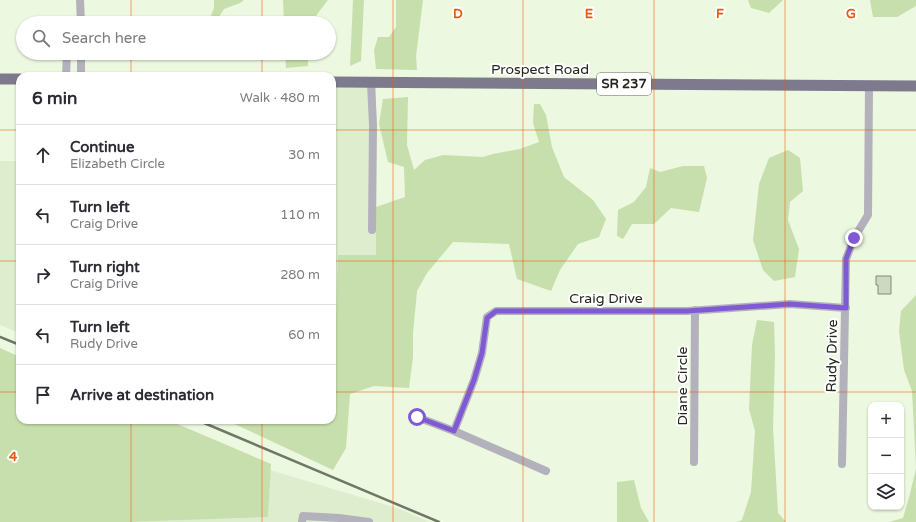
<!DOCTYPE html>
<meta charset="utf-8">
<style>
body{margin:0;font-family:"Varela Round",sans-serif;background:#f2f2f3;color:#2b2b33}
.controls{position:absolute;right:12px;bottom:12px;display:grid;overflow:hidden;border-radius:8px;box-shadow:0 1px 3px #0004}
.controls button{width:36px;height:36px;display:grid;place-items:center;padding:0;border:0;border-bottom:1px solid #e1e1e2;background:#fff;color:#2b2b33;font:20px sans-serif}
.stop{position:absolute;width:12px;height:12px;margin:-9px;border:3px solid #7f5ad4;border-radius:50%;background:#fff}
.stop.end{background:#7f5ad4;border-color:#fff;box-shadow:0 1px 4px #0008}
.list{margin:0;padding:0;list-style:none}
h2{display:flex;justify-content:space-between;align-items:center;height:52px;margin:0;padding:0 16px;font-size:17px}
h2 small{font-size:13px;font-weight:400;color:#7c7c81}
.list li{display:grid;grid-template-columns:26px 1fr auto;gap:12px;align-items:center;box-sizing:border-box;height:60px;padding:0 16px;border-top:1px solid #e1e1e2}
.list b{display:block;font-size:15px;white-space:nowrap}
.list p{margin:0;font-size:13px;white-space:nowrap;color:#7c7c81}
.list em{font-size:13px;font-style:normal;color:#7c7c81}
.icon{flex:none;width:22px;height:22px;fill:none;stroke:currentColor;stroke-width:2;stroke-linecap:round;stroke-linejoin:round}
.map{position:relative;flex:none;width:916px;height:522px;overflow:hidden}
.search{position:absolute;background:#fff;box-shadow:0 1px 3px #0004;left:16px;top:16px;width:320px;height:44px;display:flex;align-items:center;gap:10px;box-sizing:border-box;padding:0 14px;border-radius:22px;color:#7c7c81;font-size:15px}
.panel{position:absolute;background:#fff;box-shadow:0 1px 3px #0004;left:16px;top:72px;width:320px;height:352px;border-radius:12px}
.map>svg:first-child{display:block}
.built{fill:#ddedcd}
.green{fill:#c7dfac}
.building{fill:#cdd9c0;stroke:#828c76}
.lines{fill:none;stroke-linecap:round;stroke-linejoin:round}
.minor{stroke:#b3b1bc;stroke-width:8}
.major{stroke:#7d7a8e;stroke-width:11}
.rail{stroke:#6f7767;stroke-width:2.5}
.route{stroke:#7f5ad4;stroke-width:5}
.grid{fill:none;stroke:#e8590c;stroke-width:1;stroke-opacity:0.55}
.labels{text-anchor:middle;dominant-baseline:central;stroke-width:4;stroke-linejoin:round;paint-order:stroke}
.shield{fill:#fff;stroke:#646761;stroke-width:1}
.shield-label{font-size:13px;font-weight:bold;fill:#22261d}
.street-label{font-size:14px;fill:#22261d;stroke:#fff}
.grid-label{font-size:13px;text-anchor:middle;font-weight:bold;fill:#e8590c;stroke:#fff;stroke-width:4;stroke-linejoin:round;paint-order:stroke}
</style>
<div class="map">
<svg width="916" height="522" viewBox="0 0 916 522">
<rect width="100%" height="100%" fill="#ecf8df"/>
<path class="built" d="M332,88H376V255H338L334,379H332Z
M0,161H20V333L0,325Z
M270,470L400,509L430,522H129L268,517Z"/>
<path class="green" d="M214,0H244L240,3L224,9L215,23H208L214,8Z
M283,0H328L318,13L312,23H284Z
M353,0H364L361,61L350,66Z
M396,0H423L416,56L417,70L376,69L374,50L378,37H389L396,27Z
M748,0H783L769,13L751,8Z
M870,0H916V6L897,17H873Z
M285,53H308V66L286,68Z
M408,97L407,145L414,170L425,160L443,155L483,157L493,154L520,149L539,142L533,123L534,104H540L546,115L552,147L564,177L593,200L606,219L599,237L578,244L560,270L551,291L517,279L509,244L453,242L427,273L417,291L413,333V357L409,388L374,386L350,394L346,448L333,470L226,420H332V379H334L338,255H376V207L405,197L404,167L388,162L379,124L383,99Z
M788,150L800,158L803,191L790,202L788,220L799,249L795,277L774,281L763,270L753,240L759,184L769,158Z
M683,166H704L707,178L699,212L671,208L654,224H632L623,239L617,236L618,210L634,202L646,187L650,168L660,172Z
M916,295V522H889L903,518L910,494L916,468L912,391L904,370L899,331L901,311Z
M757,320L774,322L775,355L773,427L778,513L786,522H736L742,520L751,492L755,431L749,409L752,345Z
M0,348L20,357V420H168L271,464L268,517L129,522H0Z
M634,480L641,508L649,522H617V482Z"/>
<path class="building" d="M876,276H891V294H878V285H876Z"/>
<g class="lines">
<path class="minor" d="M80,0L81,23
M81,53V76
M66,76L67,53
M371,83L373,125L372,230
M417,417L454,431L546,471
M454,431L474,380L482,353L487,317L496,311H687L790,304L846,308
M694,462L695,310
M842,464L846,259L854,238L868,215L869,86
M302,522L303,516L339,518L369,522"/>
<path class="major" d="M0,79H20
M332,82L916,86"/>
<path class="rail" d="M0,337L20,345
M197,420L439,522"/>
</g>
<g class="lines">
<path class="route" d="M417,417L454,431L474,380L482,353L487,318L496,311H687L790,304L846,308V259L854,238"/>
</g>
<path class="grid" d="M131,0V23M262,0V23M393,0V522M523,0V522M654,0V522M785,0V522M131,53V76M262,53V76M0,130H20M332,130H916M0,261H20M332,261H916M0,392H20M332,392H916M131,420V522M262,420V522"/>
<g class="labels">
<rect class="shield" x="597" y="73" width="54" height="22" rx="3"/>
<g class="shield-label">
<text x="624" y="84">SR 237</text>
</g>
<g class="street-label">
<text x="540" y="69">Prospect Road</text>
<text x="606" y="298">Craig Drive</text>
<text transform="translate(832 356) rotate(-89)">Rudy Drive</text>
<text transform="translate(682 386) rotate(-90)">Diane Circle</text>
</g>
</g>
<g class="grid-label">
<text x="458" y="18">D</text>
<text x="589" y="18">E</text>
<text x="720" y="18">F</text>
<text x="851" y="18">G</text>
<text x="13" y="461">4</text>
</g>
</svg>
<div class="controls">
<button>+</button>
<button>−</button>
<button><svg class="icon" aria-label="layers" viewBox="0 0 24 24"><path d="M12 4l9 5-9 5-9-5zM3 14l9 5 9-5"/></svg></button>
</div>
<div class="stop" style="left:417px;top:417px"></div>
<div class="stop end" style="left:854px;top:238px"></div>
<div class="search"><svg class="icon" aria-label="search" viewBox="0 0 24 24"><circle cx="10" cy="10" r="6"/><path d="M15 15l6 6"/></svg>Search here</div>
<section class="panel">
<h2>6 min<small>Walk · 480 m</small></h2>
<ul class="list">
<li><svg class="icon" aria-label="ahead" viewBox="0 0 24 24"><path d="M12 20V5M6 11l6-6 6 6"/></svg><div><b>Continue</b><p>Elizabeth Circle</p></div><em>30 m</em></li>
<li><svg class="icon" aria-label="left" viewBox="0 0 24 24"><path d="M17 20v-9H6M10 6l-5 5 5 5"/></svg><div><b>Turn left</b><p>Craig Drive</p></div><em>110 m</em></li>
<li><svg class="icon" aria-label="right" viewBox="0 0 24 24"><path d="M7 20v-9h11M14 6l5 5-5 5"/></svg><div><b>Turn right</b><p>Craig Drive</p></div><em>280 m</em></li>
<li><svg class="icon" aria-label="left" viewBox="0 0 24 24"><path d="M17 20v-9H6M10 6l-5 5 5 5"/></svg><div><b>Turn left</b><p>Rudy Drive</p></div><em>60 m</em></li>
<li><svg class="icon" aria-label="arrive" viewBox="0 0 24 24"><path d="M6 21V4h12l-3 4 3 4H6"/></svg><div><b>Arrive at destination</b></div></li>
</ul>
</section>
</div>
